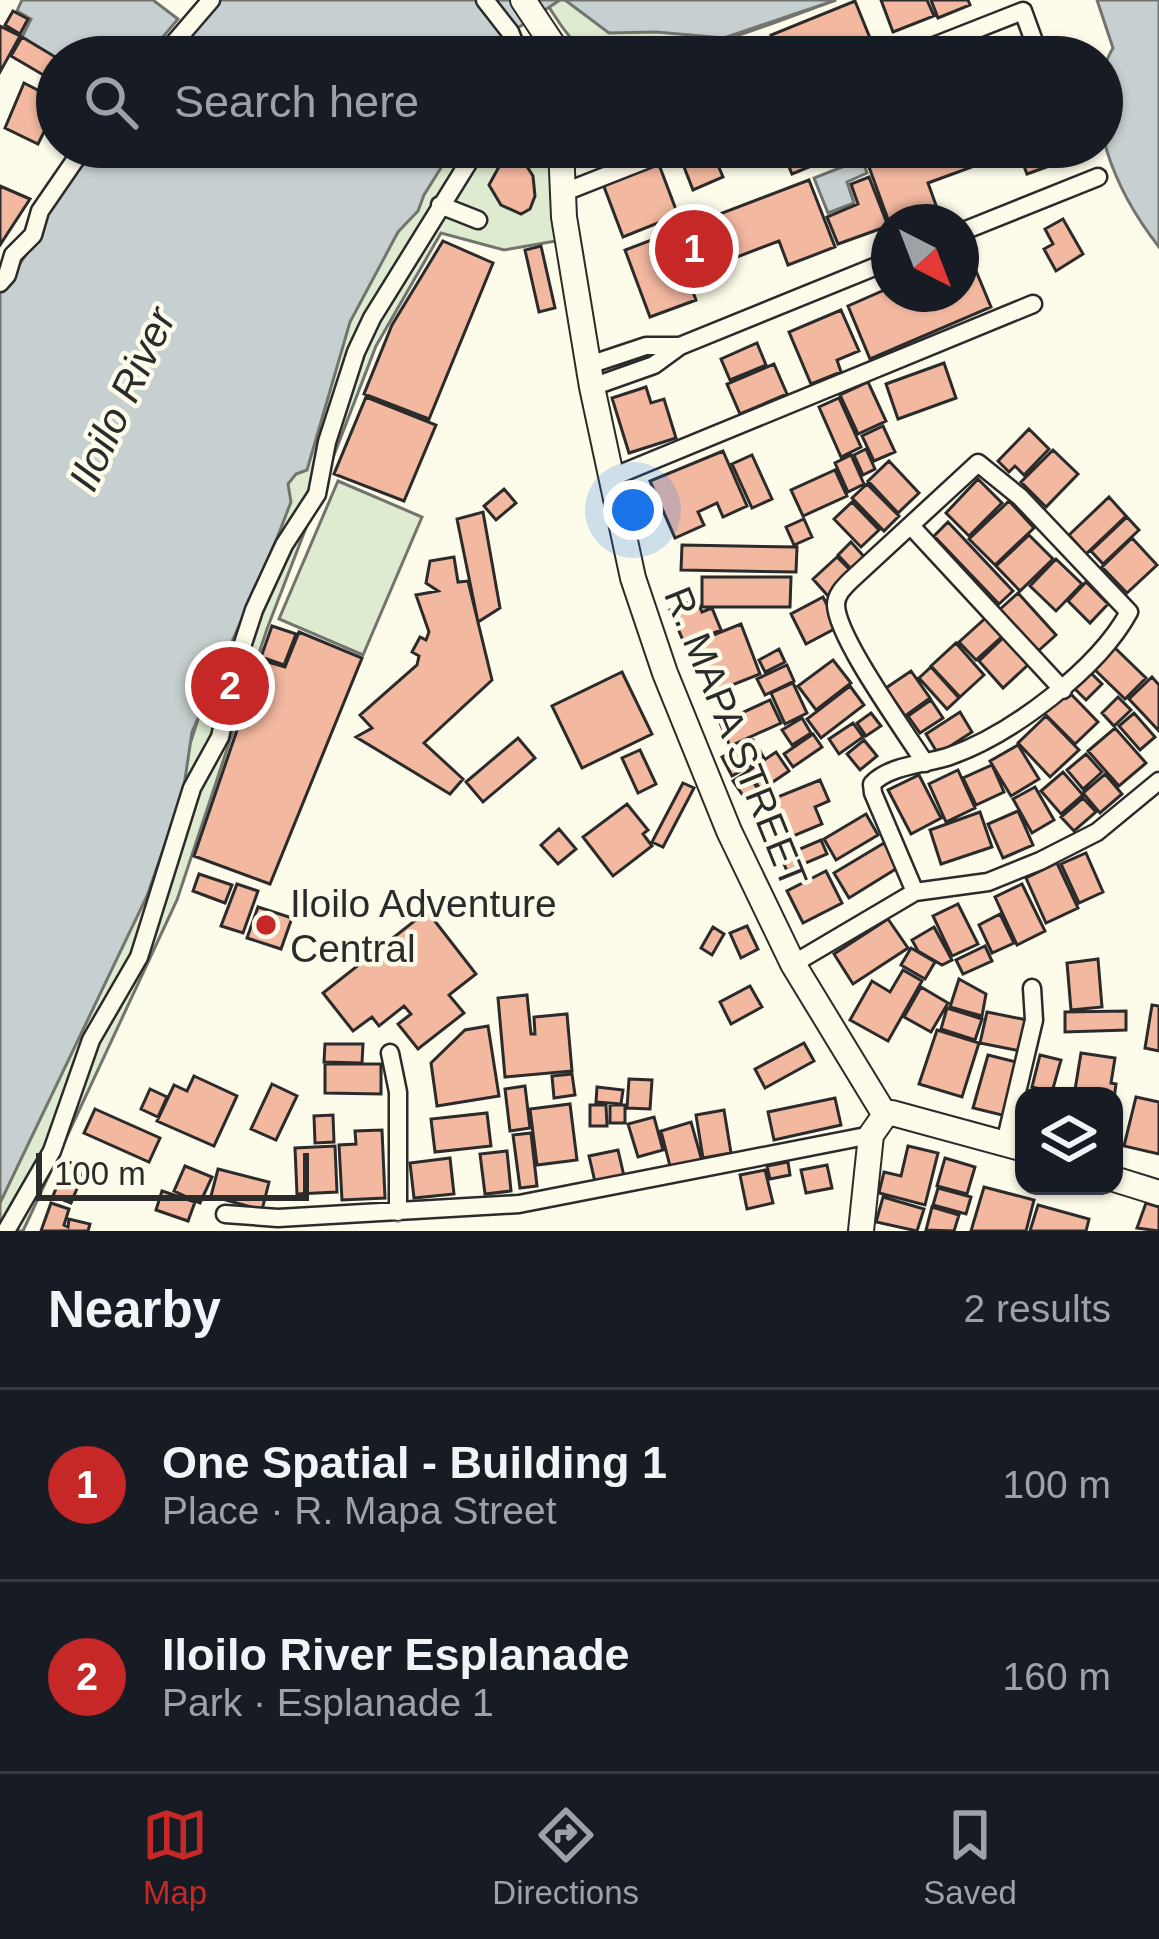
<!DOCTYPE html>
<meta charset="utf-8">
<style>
body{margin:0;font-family:Helvetica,sans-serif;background:#242831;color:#f1f3f6}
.controls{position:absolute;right:36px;bottom:36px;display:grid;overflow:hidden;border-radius:24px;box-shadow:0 3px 9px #0004}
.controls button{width:108px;height:108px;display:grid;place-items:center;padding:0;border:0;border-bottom:3px solid #363941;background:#171b24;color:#f1f3f6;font:60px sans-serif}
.compass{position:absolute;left:871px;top:204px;width:108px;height:108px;border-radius:50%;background:#171b24;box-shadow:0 3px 9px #0004;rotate:138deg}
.scale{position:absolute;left:36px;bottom:30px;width:273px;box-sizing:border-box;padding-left:12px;border:6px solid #2b2b2b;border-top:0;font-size:33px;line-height:42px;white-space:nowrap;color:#2b2b2b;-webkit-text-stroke:9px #fdfbea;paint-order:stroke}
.you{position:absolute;left:633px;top:510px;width:42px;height:42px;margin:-30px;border:9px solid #fff;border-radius:50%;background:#1a73e8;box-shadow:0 0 0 18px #1a73e833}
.badge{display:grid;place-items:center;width:78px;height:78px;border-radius:50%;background:#c62828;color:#fff;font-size:39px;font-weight:700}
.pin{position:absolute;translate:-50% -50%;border:6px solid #fff;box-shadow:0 3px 12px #0006}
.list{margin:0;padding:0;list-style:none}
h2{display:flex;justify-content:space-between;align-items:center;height:156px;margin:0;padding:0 48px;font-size:51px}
h2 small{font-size:39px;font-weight:400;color:#9ea1a6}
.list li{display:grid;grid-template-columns:78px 1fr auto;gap:36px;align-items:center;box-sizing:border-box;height:192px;padding:0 48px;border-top:3px solid #363941}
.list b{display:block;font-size:45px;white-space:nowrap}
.list p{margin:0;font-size:39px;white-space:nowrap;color:#9ea1a6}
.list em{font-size:39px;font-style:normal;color:#9ea1a6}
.icon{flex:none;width:66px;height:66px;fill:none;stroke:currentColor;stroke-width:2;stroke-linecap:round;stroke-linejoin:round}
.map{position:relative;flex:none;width:1159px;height:1231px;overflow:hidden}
.search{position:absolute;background:#171b24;box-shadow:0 3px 9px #0004;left:36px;right:36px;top:36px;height:132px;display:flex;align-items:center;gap:30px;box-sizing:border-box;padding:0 42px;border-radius:66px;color:#9ea1a6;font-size:45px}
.sheet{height:540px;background:#171b24}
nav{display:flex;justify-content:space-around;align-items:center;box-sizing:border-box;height:168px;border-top:3px solid #363941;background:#171b24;font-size:33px;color:#9ea1a6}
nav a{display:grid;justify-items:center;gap:6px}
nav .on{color:#c62828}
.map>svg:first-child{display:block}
.green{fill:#deebd1;stroke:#74746e;stroke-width:3}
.water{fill:#c7d0d0;stroke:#74746e;stroke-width:3}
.building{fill:#f2b8a0;stroke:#2b2b2b;stroke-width:3}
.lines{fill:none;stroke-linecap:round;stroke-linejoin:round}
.street-casing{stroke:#2b2b2b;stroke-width:21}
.secondary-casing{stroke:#2b2b2b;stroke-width:28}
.street{stroke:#fdfbea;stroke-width:16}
.secondary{stroke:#fdfbea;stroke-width:24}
.poi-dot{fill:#c62828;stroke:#fdfbea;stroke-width:4.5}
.labels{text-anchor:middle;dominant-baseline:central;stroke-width:9;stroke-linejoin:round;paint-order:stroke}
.street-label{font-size:39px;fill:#2b2b2b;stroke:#fdfbea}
.poi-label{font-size:39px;fill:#2b2b2b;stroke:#fdfbea;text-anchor:start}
.water-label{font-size:42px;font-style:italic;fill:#2b2b2b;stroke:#fdfbea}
</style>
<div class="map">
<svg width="1159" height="1231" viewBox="0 0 1159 1231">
<rect width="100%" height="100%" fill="#fdfbea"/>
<path class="green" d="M544,0H836C777,20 624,90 572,39C561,28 553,12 544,0Z
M429,147H549L556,241L504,250L441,233L376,346L267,629L177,900L23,1231H0V1135L191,741L314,364L405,221L418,211Z
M338,481L422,517L363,655L279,619Z"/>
<path class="water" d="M22,0H153L178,19L146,57L57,59L22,37L31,19L17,11Z
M220,0H560L501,39L487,57H170Z
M565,0H836L724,38L656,32L609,33Z
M1097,0H1159V247C1119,196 1076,110 1113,48Z
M92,147H454L424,195L418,211L398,232L350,322L307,470L296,474L288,484L291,502L272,551L192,732L183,793L147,896L0,1203V293L38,237L46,215Z
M862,159L867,173L847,182L854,203L828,213L814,178Z"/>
<path class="building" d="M881,0H927L934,16L893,32Z
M931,0H968L970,5L938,18Z
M855,1L872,43L837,57H780L771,35Z
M13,11L28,19L20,34L5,25Z
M0,26L20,36L0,72Z
M22,37L57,58V83L11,56Z
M758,42L759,47L770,43L775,57H720Z
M24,83L57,100V128L48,124L38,144L5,128Z
M714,147H736L739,154L720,162Z
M781,147H813L819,163L792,174Z
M889,147H1070L1074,157L1027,174L1018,150L928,183L937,208L889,222L865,156Z
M711,149L723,177L693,190L684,167L691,163L689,158Z
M521,157L533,176L535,196L530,209L521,214L501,205L489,185L501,163Z
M658,162L678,215L623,237L603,184Z
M869,177L888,226L838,244L827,217L858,204L851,184Z
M809,180L835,247L788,265L779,241L687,276L696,300L650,317L625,250Z
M0,186L30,199L0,245Z
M1063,219L1083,254L1056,271L1044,249L1053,244L1045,229Z
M443,241L493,263L429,419L364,394L392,325Z
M541,246L555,308L539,312L525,250Z
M969,254L991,307L870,359L848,306L889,288V294H961V258Z
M841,310L859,351L837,360L841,372L811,384L789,332Z
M757,343L766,365L730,380L721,359Z
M944,363L956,398L898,419L886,384Z
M774,364L787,394L740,414L727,384Z
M868,382L886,421L858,434L840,395Z
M646,387L651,403L664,399L676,438L629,453L612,398Z
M366,397L436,425L404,501L334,474Z
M839,398L861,447L841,457L819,407Z
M883,426L895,452L874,461L862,436Z
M1029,429L1049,449L1024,475L1015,466L1009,472L998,461Z
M866,449L875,469L863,475L854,455Z
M1053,450L1078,474L1046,507L1021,482Z
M723,451L747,506L723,517L717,503L698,512L704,525L675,538L650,481Z
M752,455L772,499L752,508L732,464Z
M851,455L864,484L848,492L835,463Z
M889,461L919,493L898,513L868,481Z
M835,470L847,496L803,516L791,490Z
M978,479L1002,503L969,536L946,513Z
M867,484L899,516L884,531L852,498Z
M504,489L516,503L496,520L484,506Z
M1109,497L1126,516L1086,554L1069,535Z
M1009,501L1034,528L995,565L969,539Z
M852,502L879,530L861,547L834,519Z
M483,512L500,608L478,622L457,519Z
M1127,517L1139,530L1103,564L1091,551Z
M804,519L812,537L794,545L786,527Z
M948,522L1013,591L999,604L934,536Z
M1029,535L1053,559L1020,591L996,566Z
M1132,538L1157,565L1127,593L1102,567Z
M851,542L867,560L854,572L838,555Z
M682,545L797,547L796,572L681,570Z
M454,557L458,582L468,581L492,680L424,743L463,779L450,794L356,737L372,728L360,715L417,665L419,656L412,652L420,637L426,640L429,632L416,595L438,591L426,583L430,561Z
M837,557L854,574L829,597L813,579Z
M1056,559L1082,584L1056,611L1030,586Z
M702,577H791L790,607H702Z
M1086,582L1108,604L1090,623L1068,601Z
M1018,593L1056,635L1036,653L998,611Z
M823,597L838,627L806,644L791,614Z
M696,599L702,612L712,608L721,630L685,645L670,610Z
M990,614L1007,632L976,660L959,642Z
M741,624L760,674L712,693L693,643Z
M272,626L296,634L284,665L261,657Z
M299,632L362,658L270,884L194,856L261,660L285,667Z
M1004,637L1029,664L1003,688L979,661Z
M956,643L984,675L960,697L931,666Z
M1114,647L1146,678L1125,699L1093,668Z
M779,649L785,662L765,672L759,660Z
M833,660L851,683L816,710L798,686Z
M787,665L794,681L765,695L757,679Z
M931,667L959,698L947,709L919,678Z
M911,671L930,698L905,716L886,688Z
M622,672L652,734L582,768L552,706Z
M1090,672L1102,684L1086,700L1074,688Z
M1152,677L1159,685V731L1129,699Z
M793,683L807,713L785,724L771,693Z
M850,686L864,705L821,738L807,719Z
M1068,691L1098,722L1075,744L1044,713Z
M1118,697L1131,710L1114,726L1102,713Z
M770,700L781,723L730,746L720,723Z
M931,700L943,718L920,733L908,716Z
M960,712L972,732L938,754L926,734Z
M871,713L881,726L866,736L857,723Z
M1134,713L1155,737L1140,750L1119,726Z
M1046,716L1079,750L1050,777L1018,743Z
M802,718L811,733L792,745L782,730Z
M853,723L863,737L839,754L829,739Z
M1115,728L1146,763L1119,786L1088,751Z
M813,734L822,747L793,767L784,754Z
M518,738L535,758L483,802L466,782Z
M753,740L764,758L732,776L722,757Z
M864,740L877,756L860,770L847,754Z
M1018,745L1039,779L1011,796L990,761Z
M640,750L656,784L638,793L622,758Z
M776,752L789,771L761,790L748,771Z
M1086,754L1102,772L1083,789L1067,770Z
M992,765L1004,792L976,805L963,778Z
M958,770L975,808L946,822L929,784Z
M747,772L759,791L746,800L733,781Z
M1063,772L1083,795L1061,814L1041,791Z
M1105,774L1122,794L1100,813L1083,793Z
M919,775L941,818L911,834L888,790Z
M820,780L829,801L815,807L822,824L786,839L770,800Z
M683,783L694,788L663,847L652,842Z
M1035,787L1054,820L1032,833L1013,799Z
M1083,798L1096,812L1074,831L1061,817Z
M627,804L648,830L643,834L652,846L613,876L583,837Z
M1018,811L1033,845L1003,858L988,824Z
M980,812L992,847L941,864L930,830Z
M866,814L878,835L836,860L824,839Z
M559,829L576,849L558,864L541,845Z
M821,840L827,854L787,871L781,857Z
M884,843L899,867L849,898L834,873Z
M1086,853L1103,892L1079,903L1061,864Z
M1057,863L1078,908L1046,923L1026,878Z
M826,871L842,903L803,923L787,891Z
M199,874L232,885L225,903L193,891Z
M237,884L258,891L243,933L221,926Z
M1022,884L1045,931L1017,945L995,897Z
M958,904L978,944L952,956L933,916Z
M258,907L292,918L281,949L247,938Z
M427,911L476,974L449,995L464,1013L418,1049L398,1024L411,1014L404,1006L379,1026L372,1017L353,1031L323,993Z
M1000,914L1014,943L992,953L979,925Z
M888,919L908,948L853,984L834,954Z
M747,926L758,949L741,958L730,933Z
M713,927L724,934L712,955L701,948Z
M934,927L952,960L942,965L918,951L912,940Z
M985,946L992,961L963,974L956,960Z
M911,948L935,962L925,979L901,965Z
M1098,959L1102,1007L1071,1010L1067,963Z
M903,970L922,981L888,1041L850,1020L872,981L890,992Z
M959,979L986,994L982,1016L950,1007Z
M750,986L762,1007L731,1024L720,1002Z
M921,987L948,1003L931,1032L904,1017Z
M527,995L531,1034H535L534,1017L567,1014L572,1071L505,1077L498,998Z
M1152,1005L1159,1006V1051L1145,1048Z
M947,1008L982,1019L975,1040L941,1029Z
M1126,1011V1030L1065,1032V1012Z
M987,1012L1027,1020L1021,1051L980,1043Z
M488,1026L499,1096L437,1106L431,1063L465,1030Z
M937,1030L979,1043L962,1097L919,1084Z
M804,1043L814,1061L765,1088L755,1069Z
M325,1044H363L362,1063L324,1062Z
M1081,1053L1115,1058L1111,1083L1116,1084L1114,1099L1074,1096Z
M988,1055L1020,1063L1006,1116L973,1108Z
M1040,1055L1061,1060L1052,1092L1032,1087Z
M325,1064H381V1094L325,1093Z
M572,1074L575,1095L554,1098L552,1076Z
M194,1076L237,1096L214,1146L157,1121L174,1085L187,1091Z
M629,1079L652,1080L650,1109L627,1108Z
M272,1084L297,1096L276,1140L251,1129Z
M525,1086L530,1128L510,1131L505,1089Z
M597,1087L623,1090L621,1104L596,1102Z
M150,1089L167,1097L158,1117L141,1109Z
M1136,1097L1159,1102V1154L1124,1146Z
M835,1098L841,1125L774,1140L768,1112Z
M570,1104L577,1160L537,1165L530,1109Z
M590,1105H606L607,1126H590Z
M610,1105H625V1123H610Z
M95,1109L160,1138L149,1162L84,1133Z
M724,1110L731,1153L703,1158L696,1115Z
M487,1113L491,1146L435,1152L431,1119Z
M333,1115L334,1142L315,1143L314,1116Z
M654,1117L663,1150L638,1157L628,1124Z
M691,1122L702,1161L671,1170L661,1131Z
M382,1130L385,1198L342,1200L339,1145L356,1144L355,1131Z
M531,1133L537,1186L520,1188L513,1135Z
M335,1146L337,1192L297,1194L295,1148Z
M908,1146L938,1153L925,1205L879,1193L884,1172L901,1176Z
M618,1150L624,1176L595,1182L589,1156Z
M507,1151L511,1191L485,1194L480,1154Z
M450,1158L454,1194L414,1198L410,1163Z
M945,1158L975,1167L967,1194L937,1186Z
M67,1161L85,1169L71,1203L53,1196Z
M788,1162L790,1175L770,1179L767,1166Z
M827,1165L832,1188L806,1193L801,1170Z
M185,1166L212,1177L200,1203L174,1191Z
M218,1169L269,1182L262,1210L211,1196Z
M765,1170L773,1203L747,1209L740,1175Z
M984,1187L1034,1200L1026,1231H971Z
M938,1188L971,1197L966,1214L933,1205Z
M162,1191L195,1202L188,1221L156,1210Z
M883,1197L924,1209L917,1231L876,1222Z
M51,1203L69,1209L64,1225L68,1227L69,1219L90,1224L88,1231H41Z
M1146,1203L1159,1207V1231L1137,1228Z
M1038,1205L1089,1219L1086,1231H1030Z
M932,1207L959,1215L954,1231L926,1230Z"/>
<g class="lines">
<defs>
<path id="street" d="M485,0L510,32L520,57
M162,57L211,0
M906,57L1023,11L1035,44
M562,193L679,147
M440,205L478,220
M961,232L1098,177
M0,283L7,275L13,255L33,235L40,211L84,147
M589,365L646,346H679
M592,387L654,365L680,346L889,261
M610,478L1033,304
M911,526L1063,690
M915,892L873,793L872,784C889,765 927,764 950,756C1012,734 1098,669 1129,612L1020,497L978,463L850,581C843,588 836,595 836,605C837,638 905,731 925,763
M793,964L915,892L988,882L1040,861L1097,832L1159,781
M390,1053L398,1092V1212
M1005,1143L1034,1020L1032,988
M225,1214L278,1218L519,1204L871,1135
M6,1231L52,1151L91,1040L139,957L192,788L220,737L235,668L254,610L284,545L317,494L327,442L356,352L372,318L478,147"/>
<path id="secondary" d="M523,0L561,57
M561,147L564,217L592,387L633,578L665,673L729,831L793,964L885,1115
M885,1115L892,1113L1024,1149
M1114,1179L1159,1193
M861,1231L871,1135L885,1115"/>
</defs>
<use href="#street" class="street-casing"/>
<use href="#secondary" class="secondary-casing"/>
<use href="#street" class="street"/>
<use href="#secondary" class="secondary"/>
</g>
<circle class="poi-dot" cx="266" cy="925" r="12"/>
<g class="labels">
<g class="street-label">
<text transform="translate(736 737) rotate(68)">R. MAPA STREET</text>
</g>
<g class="poi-label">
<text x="290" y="903">Iloilo Adventure<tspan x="290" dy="45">Central</tspan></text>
</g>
<g class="water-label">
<text transform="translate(122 399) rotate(-65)">Iloilo River</text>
</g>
</g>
</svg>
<div class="controls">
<button><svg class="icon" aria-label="layers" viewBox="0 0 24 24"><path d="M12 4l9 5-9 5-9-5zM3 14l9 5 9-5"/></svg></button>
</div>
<svg class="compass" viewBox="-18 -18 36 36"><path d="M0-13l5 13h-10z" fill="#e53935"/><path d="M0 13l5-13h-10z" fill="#9ea1a6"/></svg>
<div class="scale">100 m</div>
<div class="you"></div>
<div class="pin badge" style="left:694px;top:249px">1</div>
<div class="pin badge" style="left:230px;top:686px">2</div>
<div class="search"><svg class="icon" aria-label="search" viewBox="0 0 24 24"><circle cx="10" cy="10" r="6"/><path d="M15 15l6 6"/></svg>Search here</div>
</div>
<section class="sheet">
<h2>Nearby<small>2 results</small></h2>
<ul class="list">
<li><span class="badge">1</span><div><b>One Spatial - Building 1</b><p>Place · R. Mapa Street</p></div><em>100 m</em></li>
<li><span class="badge">2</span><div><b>Iloilo River Esplanade</b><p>Park · Esplanade 1</p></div><em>160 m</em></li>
</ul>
</section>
<nav>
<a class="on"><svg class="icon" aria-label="map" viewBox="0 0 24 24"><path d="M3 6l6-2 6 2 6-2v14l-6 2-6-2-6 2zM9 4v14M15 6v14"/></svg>Map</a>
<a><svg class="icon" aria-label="directions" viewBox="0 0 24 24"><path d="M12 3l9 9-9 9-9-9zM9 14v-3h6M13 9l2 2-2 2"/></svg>Directions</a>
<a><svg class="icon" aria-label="saved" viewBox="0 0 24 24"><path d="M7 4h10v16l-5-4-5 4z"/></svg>Saved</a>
</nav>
